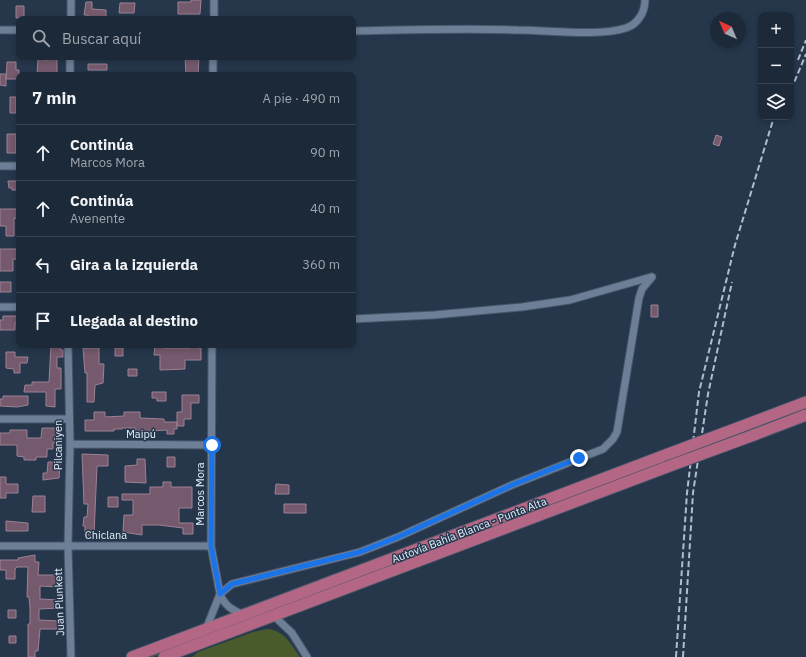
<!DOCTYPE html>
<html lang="es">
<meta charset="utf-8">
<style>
body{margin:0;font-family:"IBM Plex Sans",sans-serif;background:#293544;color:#f1f3f6}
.controls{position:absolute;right:12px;top:12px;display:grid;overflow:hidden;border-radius:8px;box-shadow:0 2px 6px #0003}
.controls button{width:36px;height:36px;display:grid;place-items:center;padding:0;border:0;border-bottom:1px solid #3a4553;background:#1c2939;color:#f1f3f6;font:20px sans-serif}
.compass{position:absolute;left:710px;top:12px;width:36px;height:36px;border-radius:50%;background:#1c2939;box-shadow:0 2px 6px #0003;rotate:316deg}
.stop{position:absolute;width:12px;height:12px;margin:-9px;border:3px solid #1a73e8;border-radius:50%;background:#fff}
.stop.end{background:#1a73e8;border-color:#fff;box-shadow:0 1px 4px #0008}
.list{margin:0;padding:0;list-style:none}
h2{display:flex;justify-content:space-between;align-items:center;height:52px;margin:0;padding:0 16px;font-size:17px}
h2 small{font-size:13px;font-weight:400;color:#a0a6ae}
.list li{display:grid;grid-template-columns:26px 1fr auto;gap:12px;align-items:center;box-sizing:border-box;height:56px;padding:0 16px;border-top:1px solid #3a4553}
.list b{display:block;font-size:15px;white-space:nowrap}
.list p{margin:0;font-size:13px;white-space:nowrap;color:#a0a6ae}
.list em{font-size:13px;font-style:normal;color:#a0a6ae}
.icon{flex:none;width:22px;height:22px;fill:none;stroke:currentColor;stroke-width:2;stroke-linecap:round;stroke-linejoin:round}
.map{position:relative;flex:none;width:806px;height:657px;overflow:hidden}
.search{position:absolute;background:#1c2939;box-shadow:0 2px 6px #0003;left:16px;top:16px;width:340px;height:44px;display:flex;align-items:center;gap:10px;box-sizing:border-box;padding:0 14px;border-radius:8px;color:#a0a6ae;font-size:15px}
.panel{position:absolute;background:#1c2939;box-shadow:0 2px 6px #0003;left:16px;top:72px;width:340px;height:276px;border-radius:8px}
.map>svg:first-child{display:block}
.green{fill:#495a2c}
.building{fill:#745a6c;stroke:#9d8195}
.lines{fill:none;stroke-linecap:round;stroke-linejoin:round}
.street-casing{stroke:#465467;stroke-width:9}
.primary-casing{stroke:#465467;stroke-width:13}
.street{stroke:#6c7f97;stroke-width:7}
.primary{stroke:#b36784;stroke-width:11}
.rail{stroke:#b0bdcd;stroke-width:2;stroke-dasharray:6 3;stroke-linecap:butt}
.primary-bridge-casing{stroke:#465467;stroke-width:13;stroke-linecap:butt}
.primary-bridge{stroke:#b36784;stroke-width:11}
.route{stroke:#1a73e8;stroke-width:5}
.labels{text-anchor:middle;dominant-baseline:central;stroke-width:3;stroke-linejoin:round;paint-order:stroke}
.street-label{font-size:11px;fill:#e4effd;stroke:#26374c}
</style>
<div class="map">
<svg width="806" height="657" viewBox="0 0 806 657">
<rect width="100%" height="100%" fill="#26374c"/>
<path class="green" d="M667,460V461L153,657H141Z
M267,629C284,630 291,644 300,657H192L198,652L253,632Z"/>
<path class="building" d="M191,0H201L200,14H178V2H191Z
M86,2H92V9L106,10V18H88V15H84Z
M120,3H135L134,13H119Z
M16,6H24V18H16Z
M48,57H57V75L37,74L38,59L48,60Z
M185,57H199L198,75H186Z
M7,62H16V70H19V79H6Z
M88,64H107V70H88Z
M0,74H6V86L0,85Z
M10,97H16V113H10Z
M7,134H16V153H7Z
M716,135L722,137L719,146L713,144Z
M8,181H19V190H12V188H9Z
M0,209H19V219L14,218V236H6V226H0Z
M0,249H19V259H13V271H0Z
M0,282H11V292H0Z
M651,305H658V317H651Z
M3,316H19V323H15V330H0V320H3Z
M51,345H61L60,350H63V357H57V368H61V389H55V407L46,406V392H24L25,385H32V382H49Z
M155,345H164V348H190V345H198V348H201V360H185V369L160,370V355H154Z
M83,348H99V364H104L103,383L95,385L94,402H87V373H85Z
M115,348H123V356H115Z
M6,352H15V357H28L27,363H20V373H14V369L6,368Z
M128,369H137V376H128Z
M152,392H166V401H157V398H152Z
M182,395H199V403H191V419H184V426H177V412H182Z
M3,396H28V405L17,407L0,406V399H3Z
M94,412H105V417L124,416V412H140V418L164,419V422H177V429H174V434H167V430L135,432V428H122V429H114V431H85V420H94Z
M42,428H56V436H62V443H53V449H47V457H36V460H24V457L17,456V445H0V433H10V430H27V438H41Z
M82,454L108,455V466H97L94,535H85V526H83L84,517H87L88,504H84Z
M167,457H175V467H167Z
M137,459H145L146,483L125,482V466L137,465Z
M48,462H60L59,478L43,480V473H47Z
M0,477H6V484H18V493H6V498H0Z
M163,482H171V487H192V508H179V523H193V534H183V528L159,525H142V535L123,532L124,515H133V500H122V494H150V487H163Z
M276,484L289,485V494H275Z
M33,496H45V512H32Z
M108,497H118V507H108Z
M284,504H306V513H284Z
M6,521L28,523V531H6Z
M35,555V562H39L38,575H58V587L40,586V599L59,600V608L39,609V620L60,621V629H40L38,651H35V657H28V624H30V608L29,597H27L28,567H17L15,569V579H6V570H0V560H18V558Z
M8,610H16V618H8Z
M9,636H16V643H9Z"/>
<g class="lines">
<defs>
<path id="street" d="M71,19V0
M214,19V0
M0,30H19
M353,31C408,30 462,28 517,30C549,30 597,37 626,28C638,24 645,12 645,0
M70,75V57
M213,75V57
M0,166H19
M0,307H19
M353,319L434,315L522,307L570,300L651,277
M68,345L70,444L68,546L71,657
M0,419H69
M70,444L211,445
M0,546H211
M243,615C231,609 225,606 220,594L232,584L360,552L398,537L512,485L603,449L613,439L617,432L639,298L642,289L652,277
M274,616L292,633L307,657
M206,629L220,594L211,546L212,345"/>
<path id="primary" d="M756,421L806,402
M754,435L806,415
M132,657L668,454
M164,657L667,467"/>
</defs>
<use href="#street" class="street-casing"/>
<use href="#primary" class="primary-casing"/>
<use href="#street" class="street"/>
<use href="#primary" class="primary"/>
<path class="rail" d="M798,60L806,40
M791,90L806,54
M676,657L687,493L699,392L735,245L774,117
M683,657L693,493L708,394L732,282"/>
<defs>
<path id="primary-bridge" d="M668,454L756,421
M667,467L754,435"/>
</defs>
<use href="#primary-bridge" class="primary-bridge-casing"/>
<use href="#primary-bridge" class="primary-bridge"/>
</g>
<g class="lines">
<path class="route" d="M212,445L211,546L220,594L232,584L360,552L398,537L512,485L579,458"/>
</g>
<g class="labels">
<g class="street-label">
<text x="141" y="434">Maipú</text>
<text transform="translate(58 445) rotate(-90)">Pilcaniyen</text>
<text transform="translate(200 494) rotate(-90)">Marcos Mora</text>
<text transform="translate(469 530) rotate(-21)">Autovía Bahía Blanca - Punta Alta</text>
<text x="106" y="535">Chiclana</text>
<text transform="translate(59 602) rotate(-92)">Juan Plunkett</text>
</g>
</g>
</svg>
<div class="controls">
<button>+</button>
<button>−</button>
<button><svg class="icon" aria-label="layers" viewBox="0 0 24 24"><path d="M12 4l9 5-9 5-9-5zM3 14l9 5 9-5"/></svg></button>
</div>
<svg class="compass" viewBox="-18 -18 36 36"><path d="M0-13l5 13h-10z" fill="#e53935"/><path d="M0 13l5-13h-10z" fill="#a0a6ae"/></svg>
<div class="stop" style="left:212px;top:445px"></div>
<div class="stop end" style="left:579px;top:458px"></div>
<div class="search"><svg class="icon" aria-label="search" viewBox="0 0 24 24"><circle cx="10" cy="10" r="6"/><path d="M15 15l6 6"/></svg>Buscar aquí</div>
<section class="panel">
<h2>7 min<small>A pie · 490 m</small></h2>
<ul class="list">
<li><svg class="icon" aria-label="ahead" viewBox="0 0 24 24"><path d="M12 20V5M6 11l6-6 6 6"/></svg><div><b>Continúa</b><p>Marcos Mora</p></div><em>90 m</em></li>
<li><svg class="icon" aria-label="ahead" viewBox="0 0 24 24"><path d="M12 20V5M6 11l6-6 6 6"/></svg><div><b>Continúa</b><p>Avenente</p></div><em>40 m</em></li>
<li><svg class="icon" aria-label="left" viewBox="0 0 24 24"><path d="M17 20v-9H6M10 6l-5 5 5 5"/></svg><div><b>Gira a la izquierda</b></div><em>360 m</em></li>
<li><svg class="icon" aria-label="arrive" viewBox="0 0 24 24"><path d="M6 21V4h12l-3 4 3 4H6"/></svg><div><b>Llegada al destino</b></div></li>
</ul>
</section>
</div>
